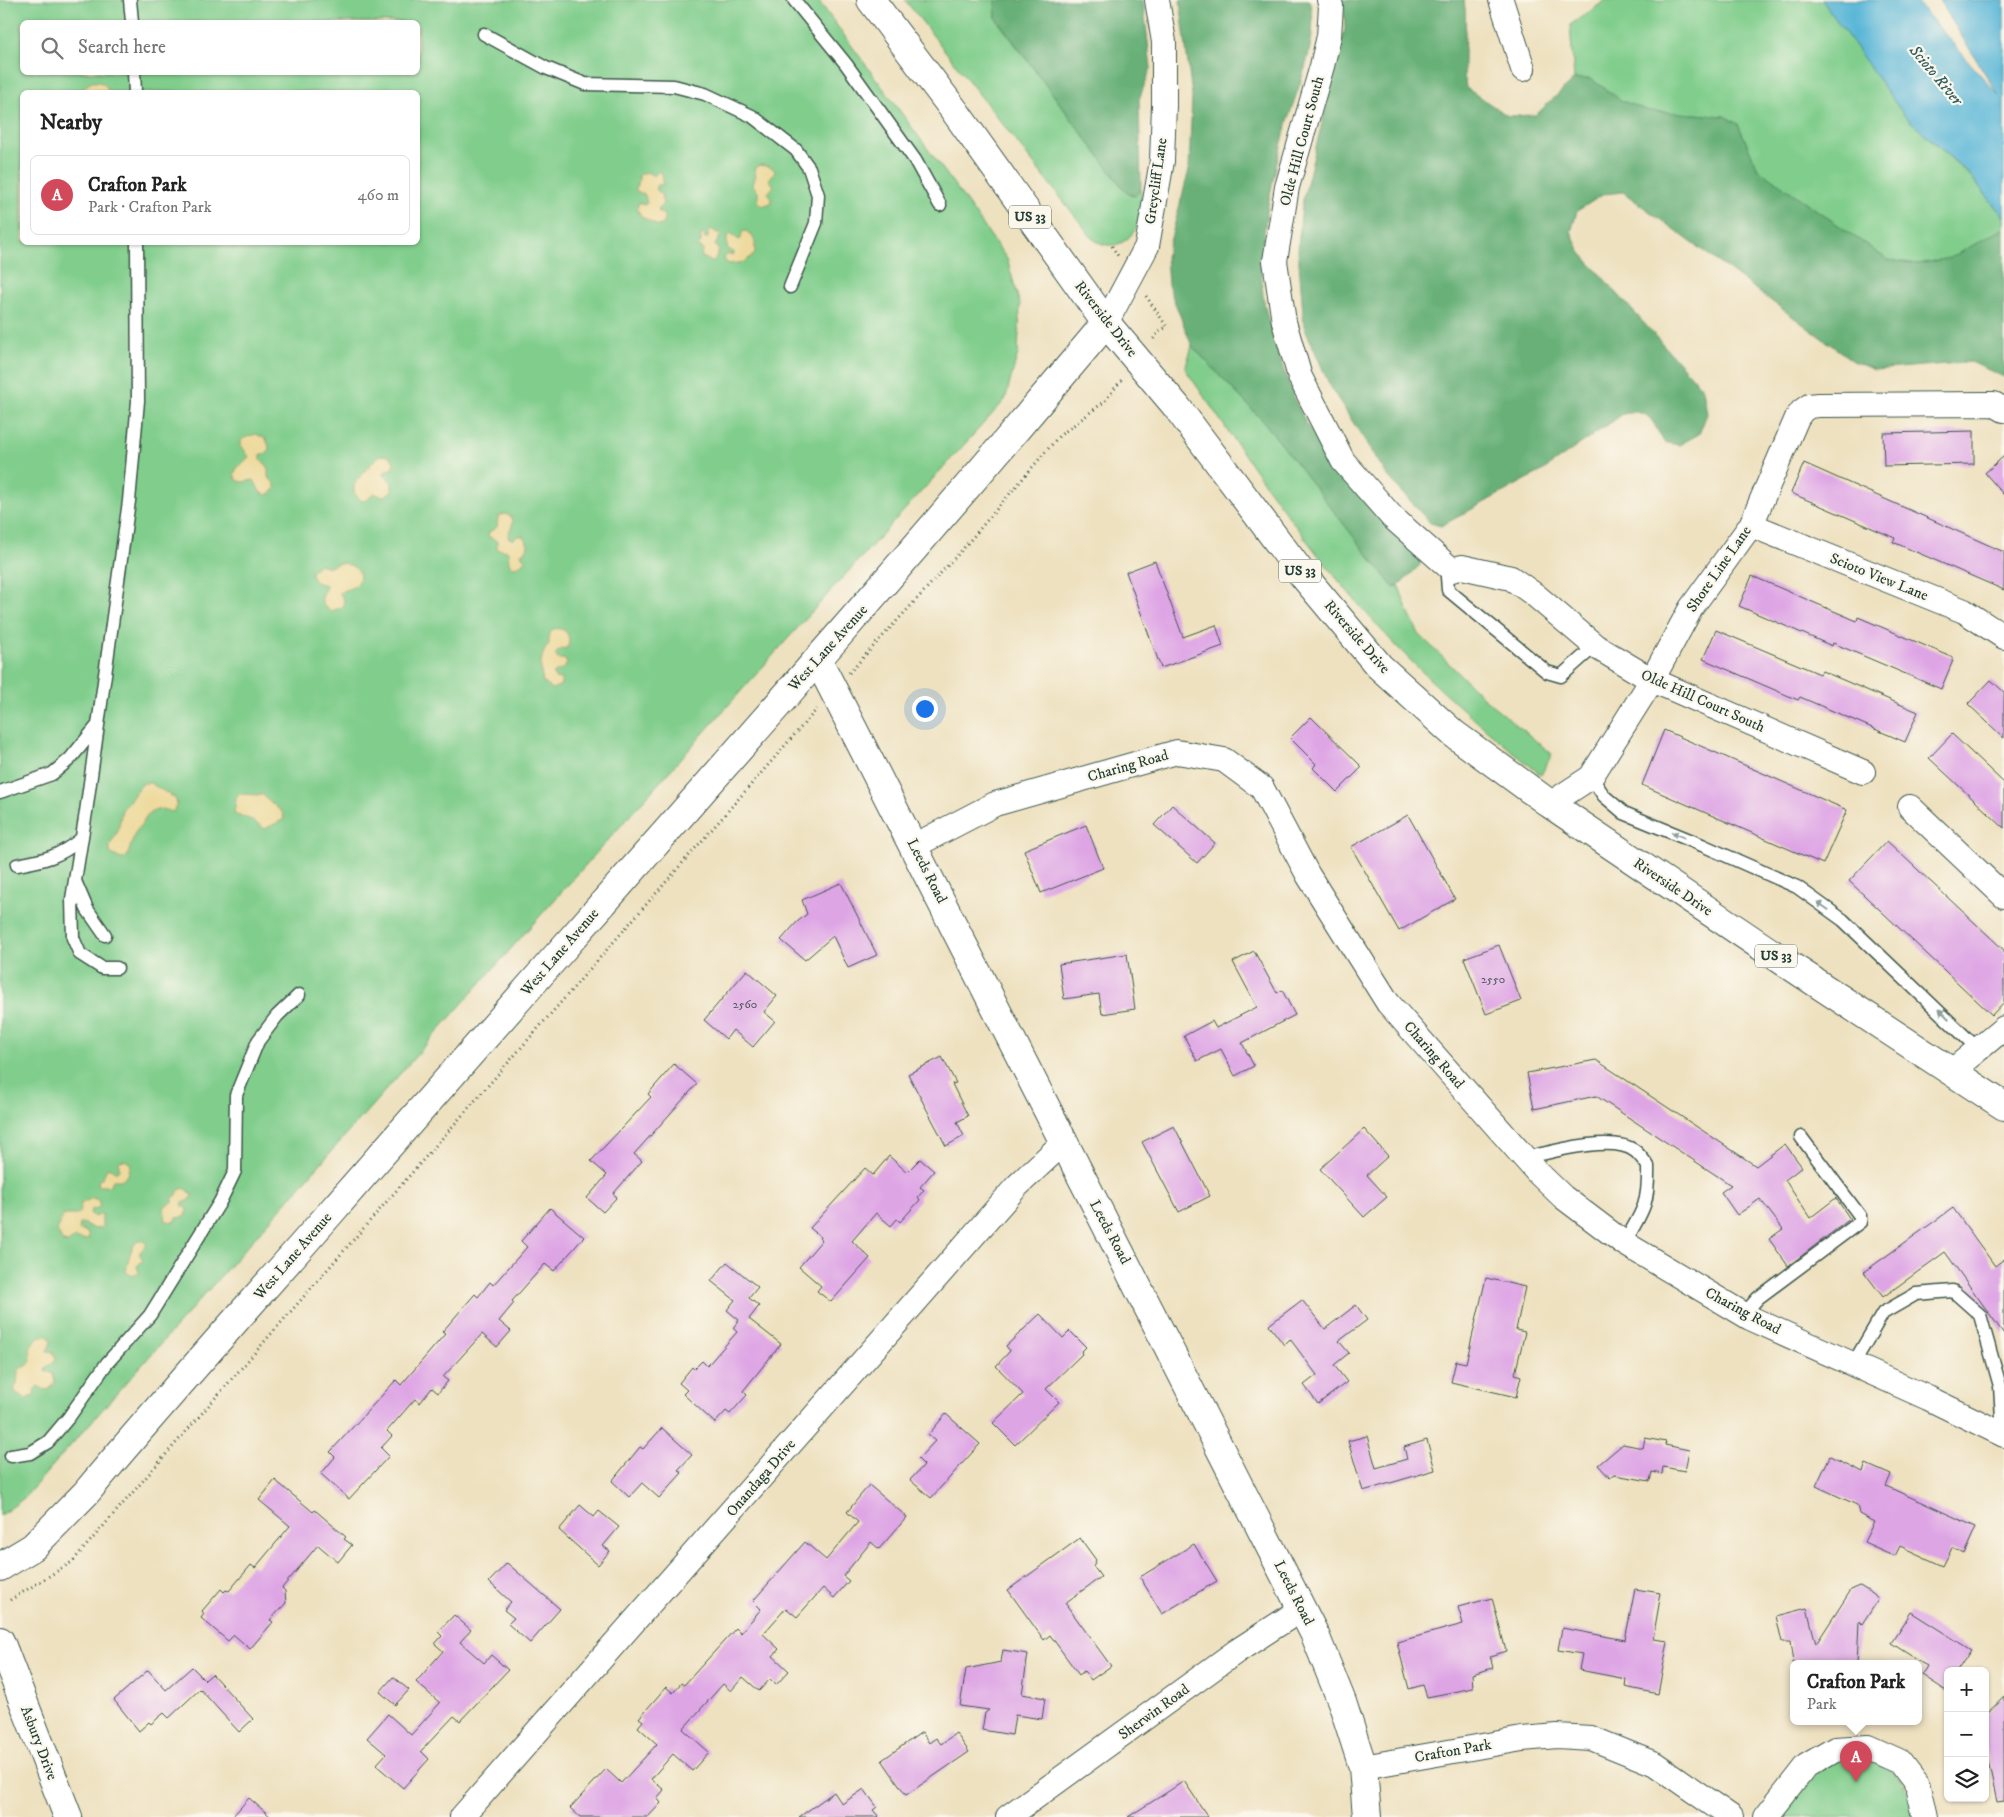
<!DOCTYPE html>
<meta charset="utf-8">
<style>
body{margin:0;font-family:"IM FELL DW Pica",serif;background:#f6f6f6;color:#222}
.controls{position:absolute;right:15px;bottom:15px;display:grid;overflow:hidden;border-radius:8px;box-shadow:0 1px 4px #0004}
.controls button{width:45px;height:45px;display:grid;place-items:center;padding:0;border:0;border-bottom:1px solid #e0e0e0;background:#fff;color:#222;font:25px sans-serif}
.you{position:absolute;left:924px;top:708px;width:18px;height:18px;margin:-12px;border:4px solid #fff;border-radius:50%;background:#1a73e8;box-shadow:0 0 0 8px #1a73e833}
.badge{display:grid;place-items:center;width:32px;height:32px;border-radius:50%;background:#d1495b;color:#fff;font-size:16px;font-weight:700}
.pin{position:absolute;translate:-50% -41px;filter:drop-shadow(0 1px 2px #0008)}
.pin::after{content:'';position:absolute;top:26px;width:18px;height:15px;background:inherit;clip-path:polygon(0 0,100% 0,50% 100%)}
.popup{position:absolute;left:1790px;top:1660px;width:132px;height:65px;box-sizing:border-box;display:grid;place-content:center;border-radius:8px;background:#fff;filter:drop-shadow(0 1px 4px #0005);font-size:16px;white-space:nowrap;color:#767676}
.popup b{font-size:19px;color:#222}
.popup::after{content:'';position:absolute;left:50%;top:100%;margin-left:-10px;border:10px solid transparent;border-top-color:#fff}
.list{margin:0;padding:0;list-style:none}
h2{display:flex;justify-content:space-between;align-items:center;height:65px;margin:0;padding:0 20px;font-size:21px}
h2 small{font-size:16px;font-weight:400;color:#767676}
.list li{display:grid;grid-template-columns:32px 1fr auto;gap:15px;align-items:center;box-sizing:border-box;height:80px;margin:0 10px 10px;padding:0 10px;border:1px solid #e0e0e0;border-radius:8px}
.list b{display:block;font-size:19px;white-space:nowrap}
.list p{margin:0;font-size:16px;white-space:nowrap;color:#767676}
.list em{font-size:16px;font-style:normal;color:#767676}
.icon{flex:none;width:28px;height:28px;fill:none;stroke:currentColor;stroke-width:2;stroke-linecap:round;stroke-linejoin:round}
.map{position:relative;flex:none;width:2004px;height:1817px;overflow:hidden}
.search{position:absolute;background:#fff;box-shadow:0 1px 4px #0004;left:20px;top:20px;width:400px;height:55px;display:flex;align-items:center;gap:12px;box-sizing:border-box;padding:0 18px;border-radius:8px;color:#767676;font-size:19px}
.panel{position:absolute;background:#fff;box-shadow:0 1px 4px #0004;left:20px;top:90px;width:400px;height:155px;border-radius:8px}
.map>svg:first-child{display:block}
.green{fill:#80cd8c;stroke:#508560;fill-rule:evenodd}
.forest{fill:#68b078;stroke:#447656}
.sand{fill:#eeda9e;stroke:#868c69}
.water{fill:#59b6d7;stroke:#3c7a86}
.building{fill:#dea5e5}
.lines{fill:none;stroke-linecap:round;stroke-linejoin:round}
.lane-casing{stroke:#3e5649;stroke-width:15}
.street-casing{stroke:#3e5649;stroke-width:26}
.secondary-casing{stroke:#3e5649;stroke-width:30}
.primary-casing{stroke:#3e5649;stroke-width:30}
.path{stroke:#3e5649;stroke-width:3;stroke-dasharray:1 4;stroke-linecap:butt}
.lane{stroke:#fff;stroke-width:12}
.street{stroke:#fff;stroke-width:24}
.secondary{stroke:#fff;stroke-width:28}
.primary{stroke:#fff;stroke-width:28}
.oneway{fill:#8f9e9a}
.labels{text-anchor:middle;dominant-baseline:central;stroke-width:4.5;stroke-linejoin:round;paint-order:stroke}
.number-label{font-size:12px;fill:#4f5760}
.shield{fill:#fbf7ec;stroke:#61756b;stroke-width:1}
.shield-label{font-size:14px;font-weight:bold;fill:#1f3d34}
.street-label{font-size:15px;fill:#1f3d34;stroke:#fbf7ec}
.water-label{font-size:16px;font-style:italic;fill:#2e5b5d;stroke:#fbf7ec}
</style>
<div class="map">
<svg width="2004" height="1817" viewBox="0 0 2004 1817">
<rect width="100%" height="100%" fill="#fbf7ec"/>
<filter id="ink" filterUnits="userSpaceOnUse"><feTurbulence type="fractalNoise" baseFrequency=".02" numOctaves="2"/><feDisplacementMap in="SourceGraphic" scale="10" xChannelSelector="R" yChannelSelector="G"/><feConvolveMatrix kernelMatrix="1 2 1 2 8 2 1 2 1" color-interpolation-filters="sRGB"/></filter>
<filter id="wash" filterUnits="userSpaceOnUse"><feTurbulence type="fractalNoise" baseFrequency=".0096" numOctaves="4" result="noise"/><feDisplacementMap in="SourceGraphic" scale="20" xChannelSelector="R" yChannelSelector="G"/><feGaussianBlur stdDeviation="1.12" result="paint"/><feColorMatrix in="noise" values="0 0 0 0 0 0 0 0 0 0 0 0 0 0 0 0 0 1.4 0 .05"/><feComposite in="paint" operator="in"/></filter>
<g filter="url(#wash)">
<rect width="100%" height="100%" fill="#eee1c0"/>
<path class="green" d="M0,0H818L953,183L1007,259L1020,305L1018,353L1005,400L835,586L532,925L24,1498L0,1516ZM22,22H418V72H22ZM22,92H418V242H22Z
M905,0H995L996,19L1126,192L1135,196L1141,189C1141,197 1142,206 1141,213C1137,238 1115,255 1093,239Z
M1606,0H1822L1904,115L1969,175L2004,217V228L1950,258L1918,264L1888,260L1758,169L1738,124L1724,116L1649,111L1622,101L1591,79H1574L1570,25Z
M1192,346L1264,422L1393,587L1399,586L1408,612L1419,634L1484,698L1552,754L1541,775C1496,738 1451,701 1410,660C1323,573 1255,470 1185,369Z
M1865,1759C1900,1768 1906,1785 1916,1817H1782C1798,1798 1813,1769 1838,1761C1846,1758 1857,1759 1865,1759Z"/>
<path class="forest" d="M995,0H1143L1151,68L1139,99L1141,189L1135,196L1126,192L996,18Z
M1180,0H1309C1322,37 1297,87 1287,124C1273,174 1257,244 1263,295C1267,322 1276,346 1284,371C1292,393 1301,417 1314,436C1344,481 1382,517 1420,554V565L1399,586L1393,587L1264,422L1192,346L1168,285L1166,257L1189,170L1192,96Z
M1340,0H1464C1469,29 1460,58 1466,88L1508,116L1536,115L1574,79H1591L1622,101L1649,111L1724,116L1738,124L1758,169L1888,260L1918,264L1950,258L2004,228V377L1971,362L1874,370L1853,361L1623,192L1604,194L1577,211L1571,232L1580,252L1703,389L1707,414L1699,434L1679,445L1664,442C1651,420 1651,408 1623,414L1542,471L1441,526L1430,523L1387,475L1331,388L1304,326L1298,250L1302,204L1345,29L1344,12Z"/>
<path class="sand" d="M92,82C101,81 107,84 108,92H82L84,87Z
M760,165L771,167L775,171L769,180L774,186L768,193L771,199V203L762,206L758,202V192L752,184L756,176L754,169Z
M659,171L663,176L662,180L663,185H657L655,188L661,194L663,204L658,209L660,213L664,215V224L658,226L642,217L637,209L639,202L645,205L647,203L645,195L638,192L635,188L639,181V175L647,172L654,176Z
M711,229L721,235L715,245L719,251L715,259L712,262L701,256L703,250L697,246L701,243V234H704L705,238H708V232Z
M747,231L755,241V254L744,262L729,264L724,260L725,256L728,254L733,255L735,253L727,248V236L731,234L739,240L741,239L742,232Z
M256,434L266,439L269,447L268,453L261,454V459L268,467V477L275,484V489L271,493L266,495L260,492L254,480L242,482L237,480L234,474L237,468L249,457L241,445V441L244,438Z
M381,455L390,456L394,462L392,469L386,470L384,474L392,483V490C385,498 383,497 374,493L367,500L362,501L354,493V485C357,479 376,457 381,455Z
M504,514C519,517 511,526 508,535V537L513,540L517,536H523L528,544L527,550L521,553L522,556L525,559L524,562L519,566L512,567L509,562L508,551L497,549V541L489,537L488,533L497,527L498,517Z
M338,563C349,562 367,571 357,584C352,589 345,589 340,593L344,600L343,607L331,611C315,603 324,597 326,585C317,583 312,582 311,572L319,564L330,567Z
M553,629C566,627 571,635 568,647L559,650L555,655L558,659H564L567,663C565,670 557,669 553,675L555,678L561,679V685L552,689L543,682C539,668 540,654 549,644V635Z
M143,783H150L175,798L177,804L173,812L163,809L151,811L135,833L127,857L121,859L110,853V845L118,831L122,810Z
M239,794L263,795L283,813L284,819L265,829L252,820L234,814L236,799Z
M125,1160L131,1164L128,1175L121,1180H113L109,1186H99L98,1181L103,1177L107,1168H111L116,1173L119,1170V1161Z
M184,1188L189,1191L192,1196L190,1200L182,1203L183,1206L188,1208L185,1216L177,1218L175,1222L166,1221L164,1208L166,1205L173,1202V1197L176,1196L179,1190Z
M93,1198L98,1200L100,1207L91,1210L90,1213L95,1217L102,1214V1228L94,1229L83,1223L80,1224L79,1230L87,1232L89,1239L84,1240L75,1238L68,1243L63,1242L57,1231L63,1215H77L80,1211L81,1203Z
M139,1240L143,1241L147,1245L139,1253L143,1260L137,1266L139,1273L131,1275L126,1272C128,1262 130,1246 139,1240Z
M40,1336H47L50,1338L51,1342L47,1351L53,1352L56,1358L54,1362L45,1368L46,1371L53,1374L55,1382L50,1389L45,1390L38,1386L34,1390L35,1395L26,1399L18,1395L14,1389L17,1384L18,1370C21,1367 26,1367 29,1364C35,1358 23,1348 40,1336Z"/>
<path class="water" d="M1822,0H1915L1999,96L1939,0H2004V217L1969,174L1904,115Z"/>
<g id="blocks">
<path class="building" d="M1974,431V464L1884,466L1883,433Z
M2004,456V495L1985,473Z
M1804,463L2004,552V590L1893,542L1895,538L1791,493Z
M1155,561L1183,637L1216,625L1223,646L1161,668L1126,572Z
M1752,576L1857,621L1858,617L1954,658L1941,689L1833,643L1832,646L1739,606Z
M1716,630L1820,674L1822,671L1918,712L1905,742L1800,697L1798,700L1703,659Z
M1991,680L2004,692V738L1968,704Z
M1311,717L1362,767L1337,792L1313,768L1316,764L1290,738Z
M1664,730L1847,810L1823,864L1642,785Z
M1952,734L2004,783V828L1929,758Z
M1172,805L1215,843L1197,863L1154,825Z
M1408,815L1455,899L1399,931L1351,847Z
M1086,825L1103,868L1041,893L1024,850Z
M1887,841L2004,950V1002L1992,1015L1849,881Z
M841,883L877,955L848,968L833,936L805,960L781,940L797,922L807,914L802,900Z
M1499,945L1521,1001L1486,1014L1464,958Z
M1254,951L1277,993L1282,990L1295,1015L1242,1043L1254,1066L1235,1076L1221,1049L1197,1061L1184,1036L1212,1021L1216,1028L1257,1007L1233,962Z
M1127,954L1135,1009L1102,1014L1099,994L1064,999L1059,964Z
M747,970L777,996L764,1012L775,1021L753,1047L733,1030L726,1039L704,1020Z
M942,1057L956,1083L952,1084L968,1116L957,1122L964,1136L946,1146L908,1074Z
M1596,1060L1756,1166L1785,1144L1802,1167L1785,1180L1810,1218L1836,1198L1850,1219L1788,1266L1769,1239L1783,1229L1760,1199L1737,1215L1721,1192L1731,1185L1596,1096L1534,1109L1527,1073Z
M674,1064L697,1084L634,1154L642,1161L613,1194L617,1197L603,1212L587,1198L607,1175L591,1161L651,1097L648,1094Z
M1174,1126L1210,1196L1179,1212L1142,1142Z
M1364,1129L1388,1156L1367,1175L1387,1197L1364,1217L1320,1169Z
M889,1156L907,1172L920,1159L934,1171L920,1187L924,1190L918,1197L920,1200L900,1222L897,1219L891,1226L876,1213L852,1241L870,1258L831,1302L817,1291L821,1286L799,1267L822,1240L820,1239L821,1237L810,1228L865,1168L873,1175Z
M550,1208L584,1237L554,1271L545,1264L512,1301L514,1303L499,1321L511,1331L497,1347L482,1334L443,1377L448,1381L438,1393L432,1388L420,1403L415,1399L387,1431L392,1436L381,1448L389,1456L349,1499L321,1474L335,1457L330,1452L396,1380L401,1385L445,1334L442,1332L475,1294L478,1297L490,1282L493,1285L527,1247L521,1241Z
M1953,1208L1995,1266L2004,1259V1334L1945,1252L1883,1297L1864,1272Z
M727,1262L758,1287L749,1298L759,1306L749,1319L781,1344L743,1391L747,1395L730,1414L726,1411L715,1423L683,1394L687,1390L679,1383L692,1367L694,1369L702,1361L707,1366L737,1332L733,1328L739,1320L727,1310L735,1300L711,1281Z
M1486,1278L1525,1287L1516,1330L1525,1332L1515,1374L1521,1376L1516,1397L1451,1382L1456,1361L1466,1363Z
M1302,1300L1325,1329L1356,1305L1367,1320L1339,1341L1349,1353L1334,1365L1347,1382L1318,1404L1304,1385L1317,1375L1290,1339L1284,1345L1269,1325Z
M1040,1314L1063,1338L1070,1331L1086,1347L1081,1352L1082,1354L1046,1389L1059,1402L1015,1445L993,1423L1023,1394L996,1366L1010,1351L1006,1346Z
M946,1414L980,1444L931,1498L910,1480L924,1465L918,1459L935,1441L928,1435Z
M662,1428L692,1455L678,1470L682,1473L659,1498L642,1483L629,1497L612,1481L640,1447L643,1449Z
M1367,1436L1376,1468L1407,1459L1404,1447L1427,1440L1435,1470L1363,1491L1348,1441Z
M1645,1438L1666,1442L1665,1445L1689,1450L1685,1471L1663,1467L1662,1474L1652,1472L1650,1481L1614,1475L1610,1478L1598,1465L1623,1444L1643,1448Z
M1830,1456L1863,1472L1866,1464L1891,1475L1886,1486L1976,1527L1964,1554L1952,1548L1943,1566L1900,1546L1895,1556L1864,1542L1874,1522L1859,1514L1857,1505L1816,1486Z
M275,1480L313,1512L315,1510L346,1537L344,1539L352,1545L338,1562L318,1545L282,1588L285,1591L286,1603L270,1620L273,1622L250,1649L234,1635L228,1641L201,1618L204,1614L202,1611L221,1589L224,1592L226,1590L229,1591L251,1565L255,1568L290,1526L259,1500Z
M869,1485L907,1517L879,1549L871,1542L843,1576L849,1581L834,1598L823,1588L797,1617L786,1608L763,1634L779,1649L773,1656L789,1671L776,1685L770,1679L759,1691L743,1677L731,1691L723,1684L683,1729L709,1752L692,1771L673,1754L651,1779L664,1790L657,1798L661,1803L648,1817H580L570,1808L606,1769L621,1783L657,1744L638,1727L643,1721L639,1718L666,1687L673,1693L681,1683L684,1685L736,1628L741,1633L761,1609L753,1601L805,1542L826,1560L858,1522L847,1512Z
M580,1505L594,1517L599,1511L619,1527L603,1546L610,1551L598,1565L559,1530Z
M1080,1538L1096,1560L1093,1566L1101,1577L1065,1603L1111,1666L1091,1680L1084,1671L1079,1675L1050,1635L1044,1640L1008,1590Z
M1194,1544L1217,1581L1162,1614L1140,1577Z
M507,1563L560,1609L530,1643L508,1624L514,1618L504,1610L511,1602L489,1582Z
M1860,1586L1874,1595L1878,1600L1862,1625L1859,1622L1857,1663H1793L1790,1642H1782L1776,1616L1807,1608L1816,1644L1851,1590Z
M1635,1589L1661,1593L1653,1639L1668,1641L1658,1694L1625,1687L1626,1679L1579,1670L1582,1654L1558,1650L1562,1628L1625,1640Z
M1492,1598L1506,1651L1490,1656L1493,1668L1472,1674L1473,1688L1427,1697L1423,1685L1409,1689L1397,1642L1463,1624L1458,1607Z
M1911,1612L1971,1650L1957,1671H1948V1692L1922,1675L1927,1666L1891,1643Z
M454,1615L471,1630L460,1642L484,1663L491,1655L508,1670L460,1721L454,1716L421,1751L429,1759L403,1788L376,1765L386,1754L367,1738L388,1714L411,1735L440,1703L416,1682L443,1651L435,1644L442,1636L438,1632Z
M1003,1650L1028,1654L1022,1694L1045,1698L1042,1719L1015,1715L1012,1735L982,1730L985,1713L989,1710L960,1706L966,1669L1001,1662Z
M192,1667L205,1680L212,1674L253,1719L239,1732L200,1689L169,1718L164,1713L151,1724L149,1722L139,1731L114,1700L148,1670L166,1690Z
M393,1677L409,1690L395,1705L380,1692Z
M2004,1696V1801L1997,1802L1985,1748V1714Z
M922,1732L929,1743L936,1738L941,1744L956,1733L969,1752L906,1795L882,1760Z
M1184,1781L1208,1817H1128L1169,1791Z
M864,1789L877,1807L873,1810L879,1817H799L834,1792L842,1804Z
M249,1798L271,1817H232Z"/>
</g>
</g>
<g filter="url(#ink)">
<use href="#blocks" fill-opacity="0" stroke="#3e5649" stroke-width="1"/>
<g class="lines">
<defs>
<path id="lane" d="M130,0L132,22
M794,0L846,64L915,160L940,205
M484,34L546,68L585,84L674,86L705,94L752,116L796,150L809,168L818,195L816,223L790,287
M134,72L135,92
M1452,570L1447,577L1448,590L1547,672L1561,676L1595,646
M1591,777L1604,796L1624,813L1702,845L1797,887L1843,920L1978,1049
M0,792L52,774L70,759L98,725
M17,865C45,860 59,857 81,839
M75,881L87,909L105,935
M117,968H102L80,954L73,938L72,899L86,812L129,501L138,401L137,242
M1525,1158C1550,1152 1613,1134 1635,1151C1640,1155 1644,1161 1648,1166C1649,1204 1643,1211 1624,1243
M1744,1314L1758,1298L1860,1222V1216L1801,1137
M1853,1364L1883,1313L1916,1294L1953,1291L1980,1315L2000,1386L2003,1435
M11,1456L30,1453L48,1442L69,1417L107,1363L150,1315L220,1202L235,1171L236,1095L258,1041L277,1016L299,995"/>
<path id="street" d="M1329,0L1331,6L1329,36L1322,66L1287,187L1275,261L1284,322L1300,377L1343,461L1392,517L1452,570L1462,567L1511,578L1535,595L1595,646L1652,680L1863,772
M1501,0L1523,69
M1106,323L1147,246L1162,161L1164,105V42L1157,0
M1751,525L1964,611L2004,637
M1550,804L1591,777L1652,680L1691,608L1751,525L1797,418L1802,411L1809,406L1818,405L1994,404L2004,410
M1910,807L2004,896
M914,846L995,804L1177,752L1224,760L1262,788L1308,875L1388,1003L1537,1172L1563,1197L1624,1243L1750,1318L1928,1398L2004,1435
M1952,1071L2004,1028
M1363,1767L1522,1739L1557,1736L1591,1738L1655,1764L1731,1817
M462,1817L1017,1186L1064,1142
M1008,1817L1237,1651L1302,1609
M1766,1817L1806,1766L1835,1749L1868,1747L1899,1761L1918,1786L1925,1817"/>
<path id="secondary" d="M818,660L1315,1635L1342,1702L1363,1767L1367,1817
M0,1641L68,1817"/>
<path id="primary" d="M871,0L954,110L1106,323L1176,406L1302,574L1379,666L1454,734L1550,804L1786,963L2004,1106
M0,1567L33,1547L86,1493C166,1397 250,1305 332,1211C591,915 854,624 1106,323"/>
</defs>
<use href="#lane" class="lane-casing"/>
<use href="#street" class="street-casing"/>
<use href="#secondary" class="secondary-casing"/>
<use href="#primary" class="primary-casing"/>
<path class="path" d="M1112,246L1118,256
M1146,296L1167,327L1159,331L1152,341
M849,673L961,551L1059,436L1104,402L1123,378
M10,1600L72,1562L817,709"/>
<use href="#lane" class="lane"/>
<use href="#street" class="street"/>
<use href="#secondary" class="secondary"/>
<use href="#primary" class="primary"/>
</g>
<defs><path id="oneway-solid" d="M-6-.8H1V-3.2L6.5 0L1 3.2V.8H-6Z" transform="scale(1.25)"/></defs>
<g class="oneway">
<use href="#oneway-solid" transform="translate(1678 835) rotate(-158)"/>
<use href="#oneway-solid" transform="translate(1823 906) rotate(-145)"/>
<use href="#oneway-solid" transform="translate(1944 1014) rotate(-135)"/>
</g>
</g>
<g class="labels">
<g class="number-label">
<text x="1493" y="979">2550</text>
<text x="745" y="1004">2560</text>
</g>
<g class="shield">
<rect x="1009" y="205.5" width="42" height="23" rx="4"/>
<rect x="1279" y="559.5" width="42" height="23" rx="4"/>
<rect x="1755" y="944.5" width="42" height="23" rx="4"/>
</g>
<g class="shield-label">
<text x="1030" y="217">US 33</text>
<text x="1300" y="571">US 33</text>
<text x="1776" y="956">US 33</text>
</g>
<g class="street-label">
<text transform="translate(1302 141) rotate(-75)">Olde Hill Court South</text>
<text transform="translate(1156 181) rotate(-82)">Greycliff Lane</text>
<text transform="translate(1106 319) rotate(52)">Riverside Drive</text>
<text transform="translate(1719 569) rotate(-55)">Shore Line Lane</text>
<text transform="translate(1879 577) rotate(22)">Scioto View Lane</text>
<text transform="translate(1357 637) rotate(49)">Riverside Drive</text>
<text transform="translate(828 648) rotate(-48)">West Lane Avenue</text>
<text transform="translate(1703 701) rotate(24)">Olde Hill Court South</text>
<text transform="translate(1128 766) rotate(-16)">Charing Road</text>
<text transform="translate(927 871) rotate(63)">Leeds Road</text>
<text transform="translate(1673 887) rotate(34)">Riverside Drive</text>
<text transform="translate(560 952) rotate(-49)">West Lane Avenue</text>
<text transform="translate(1434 1055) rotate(49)">Charing Road</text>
<text transform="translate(1110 1232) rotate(62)">Leeds Road</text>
<text transform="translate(293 1256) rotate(-49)">West Lane Avenue</text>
<text transform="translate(1743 1311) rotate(28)">Charing Road</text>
<text transform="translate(761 1478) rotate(-49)">Onandaga Drive</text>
<text transform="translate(1294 1593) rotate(63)">Leeds Road</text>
<text transform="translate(1154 1712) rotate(-36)">Sherwin Road</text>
<text transform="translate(39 1743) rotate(69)">Asbury Drive</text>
<text transform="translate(1453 1751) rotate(-10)">Crafton Park</text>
</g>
<g class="water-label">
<text transform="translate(1936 75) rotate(50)">Scioto River</text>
</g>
</g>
</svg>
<div class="controls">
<button>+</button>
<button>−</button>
<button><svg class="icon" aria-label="layers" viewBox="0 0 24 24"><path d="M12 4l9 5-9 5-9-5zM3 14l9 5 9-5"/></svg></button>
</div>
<div class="you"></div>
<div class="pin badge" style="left:1856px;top:1782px">A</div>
<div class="popup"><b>Crafton Park</b>Park</div>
<div class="search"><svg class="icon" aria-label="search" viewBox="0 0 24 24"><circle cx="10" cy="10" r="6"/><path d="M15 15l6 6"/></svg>Search here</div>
<section class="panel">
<h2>Nearby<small></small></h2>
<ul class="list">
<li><span class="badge">A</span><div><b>Crafton Park</b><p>Park · Crafton Park</p></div><em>460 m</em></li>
</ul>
</section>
</div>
